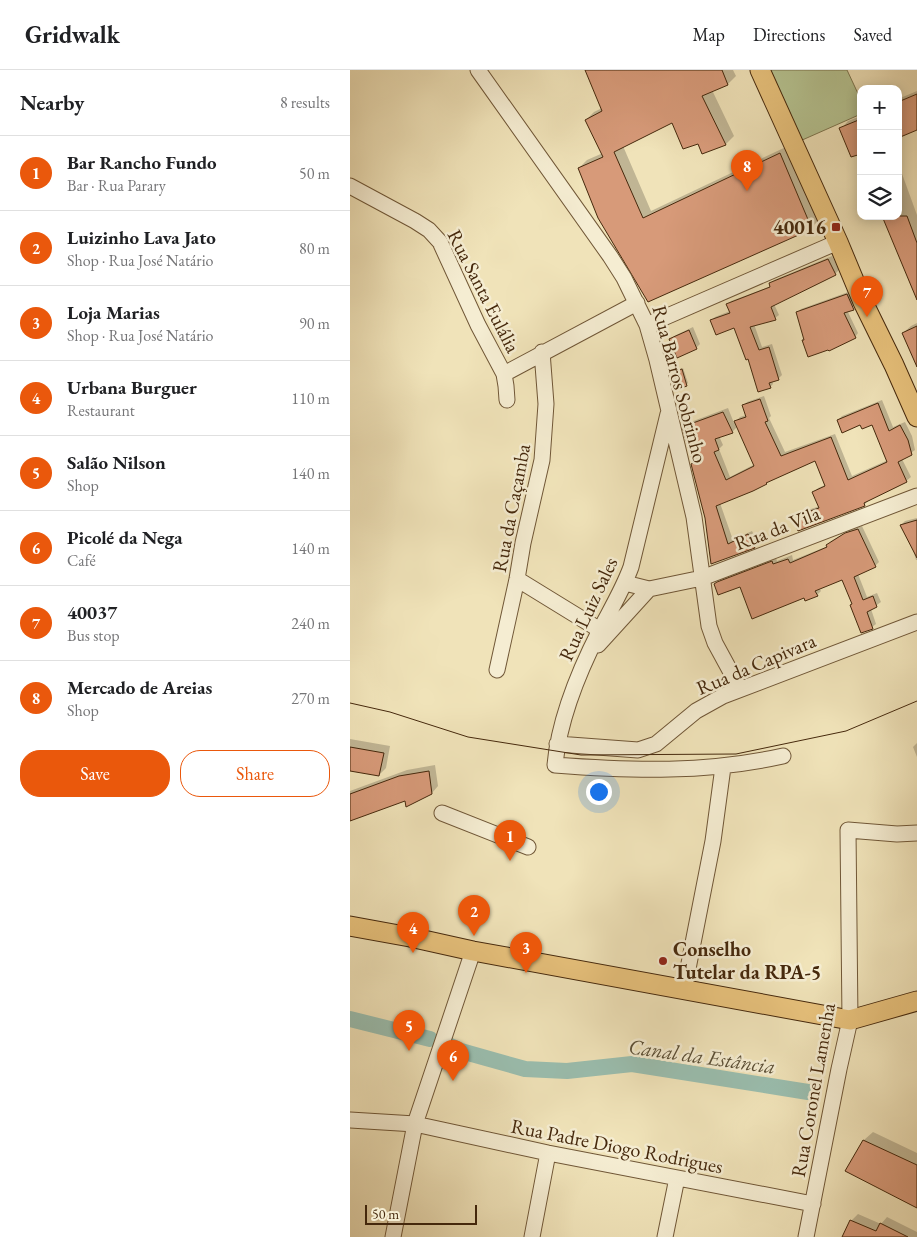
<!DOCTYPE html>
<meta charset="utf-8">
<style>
body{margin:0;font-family:"EB Garamond",serif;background:#f2f2f2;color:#202124}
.controls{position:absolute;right:15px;top:15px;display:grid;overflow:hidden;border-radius:10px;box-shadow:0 2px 12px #0003}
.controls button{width:45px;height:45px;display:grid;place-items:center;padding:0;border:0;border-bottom:1px solid #e0e0e0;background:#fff;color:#202124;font:25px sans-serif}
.scale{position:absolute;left:15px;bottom:12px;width:112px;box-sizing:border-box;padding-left:5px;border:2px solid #45280c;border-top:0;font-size:14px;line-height:18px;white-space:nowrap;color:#45280c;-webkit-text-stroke:4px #f5edd2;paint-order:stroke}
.you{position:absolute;left:248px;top:721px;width:18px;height:18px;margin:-12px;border:4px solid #fff;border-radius:50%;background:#1a73e8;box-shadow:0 0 0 8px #1a73e833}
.badge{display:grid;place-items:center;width:32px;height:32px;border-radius:50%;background:#ea580c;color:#fff;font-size:16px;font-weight:700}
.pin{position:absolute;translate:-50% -41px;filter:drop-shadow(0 1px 2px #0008)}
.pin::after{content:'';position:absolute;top:26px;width:18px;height:15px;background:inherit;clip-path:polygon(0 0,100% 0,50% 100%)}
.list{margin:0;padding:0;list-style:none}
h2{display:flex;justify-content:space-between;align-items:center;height:65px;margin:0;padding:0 20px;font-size:21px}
h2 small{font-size:16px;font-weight:400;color:#757577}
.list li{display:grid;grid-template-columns:32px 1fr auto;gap:15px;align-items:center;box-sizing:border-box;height:75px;padding:0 20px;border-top:1px solid #e0e0e0}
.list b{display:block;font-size:19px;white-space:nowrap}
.list p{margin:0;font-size:16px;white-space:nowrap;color:#757577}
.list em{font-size:16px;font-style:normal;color:#757577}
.actions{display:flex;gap:10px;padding:15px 20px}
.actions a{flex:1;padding:11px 0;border:1px solid #ea580c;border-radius:20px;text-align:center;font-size:18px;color:#ea580c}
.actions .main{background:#ea580c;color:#fff}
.icon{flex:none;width:28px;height:28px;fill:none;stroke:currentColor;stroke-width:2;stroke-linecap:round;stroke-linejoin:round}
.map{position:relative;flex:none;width:567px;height:1167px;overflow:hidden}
header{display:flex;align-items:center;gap:30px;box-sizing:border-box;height:70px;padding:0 25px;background:#fff;border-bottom:1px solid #e0e0e0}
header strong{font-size:24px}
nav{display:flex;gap:28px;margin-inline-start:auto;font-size:18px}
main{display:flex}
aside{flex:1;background:#fff}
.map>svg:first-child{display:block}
.green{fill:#b6c492;stroke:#7e764f}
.shadow{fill:#0003;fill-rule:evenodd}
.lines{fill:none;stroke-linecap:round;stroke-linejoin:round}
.canal{stroke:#9abeaf;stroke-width:16}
.building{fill:#d79a79;stroke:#45280c}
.minor-casing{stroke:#705737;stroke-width:17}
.major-casing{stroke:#45280c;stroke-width:21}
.minor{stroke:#f5edd2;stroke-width:15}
.major{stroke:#e8c27c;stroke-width:19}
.tram{stroke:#45280c;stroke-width:1}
.poi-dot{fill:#8f2418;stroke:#f5edd2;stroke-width:2}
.labels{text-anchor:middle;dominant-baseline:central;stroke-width:5;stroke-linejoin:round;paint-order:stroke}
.poi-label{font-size:20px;font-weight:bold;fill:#45280c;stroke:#f5edd2;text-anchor:end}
.street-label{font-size:20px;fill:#45280c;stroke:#f5edd2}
.water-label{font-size:21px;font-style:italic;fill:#5a4e35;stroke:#f5edd2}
</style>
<header>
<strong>Gridwalk</strong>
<nav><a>Map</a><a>Directions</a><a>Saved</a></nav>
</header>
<main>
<aside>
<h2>Nearby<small>8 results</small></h2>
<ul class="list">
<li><span class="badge">1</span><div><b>Bar Rancho Fundo</b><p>Bar · Rua Parary</p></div><em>50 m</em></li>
<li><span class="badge">2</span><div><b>Luizinho Lava Jato</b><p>Shop · Rua José Natário</p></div><em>80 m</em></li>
<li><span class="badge">3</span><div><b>Loja Marias</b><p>Shop · Rua José Natário</p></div><em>90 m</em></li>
<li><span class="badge">4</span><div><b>Urbana Burguer</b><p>Restaurant</p></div><em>110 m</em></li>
<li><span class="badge">5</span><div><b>Salão Nilson</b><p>Shop</p></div><em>140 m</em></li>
<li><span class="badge">6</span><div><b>Picolé da Nega</b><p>Café</p></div><em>140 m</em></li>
<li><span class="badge">7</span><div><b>40037</b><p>Bus stop</p></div><em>240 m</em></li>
<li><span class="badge">8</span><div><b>Mercado de Areias</b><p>Shop</p></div><em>270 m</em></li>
</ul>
<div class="actions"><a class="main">Save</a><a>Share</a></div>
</aside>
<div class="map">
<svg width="567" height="1167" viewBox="0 0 567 1167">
<rect width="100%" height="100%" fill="#f0e3b9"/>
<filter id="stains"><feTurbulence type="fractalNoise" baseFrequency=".004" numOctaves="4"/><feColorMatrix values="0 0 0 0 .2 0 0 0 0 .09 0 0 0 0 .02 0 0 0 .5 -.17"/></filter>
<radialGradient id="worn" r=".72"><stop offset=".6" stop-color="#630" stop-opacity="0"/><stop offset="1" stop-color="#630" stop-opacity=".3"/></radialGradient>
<path class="green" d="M420,0H497L511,30V44L450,71Z"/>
<path class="shadow" d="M236,0H383L386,6L378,14L362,20L384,66L376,74L352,82L348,73L322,51L273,76L301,141L438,76L469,150L461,158L298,230L229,98L237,90L253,83L236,50L244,42L252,38Z
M567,21V59L548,67V29Z
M511,46V82L491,59L498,51Z
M551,101L567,145V211L548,146V102Z
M482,186L489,200L485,204L424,234L429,245L425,248L404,254L412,277L422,274L432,305L428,309L422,310L423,314L420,317L399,287L385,256L362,250L365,247L380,241L378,235L381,231L421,216L420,214L424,210Z
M501,221L506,235L497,240L508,263L505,267L455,269L448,242L451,239Z
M567,253V294L553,263L561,256Z
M343,257L350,274L346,278L320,270L324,266Z
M333,298L338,313L336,315L322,303Z
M414,326L421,346L419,348L435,382L485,364L502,406L538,390L523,354L488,350L492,346L532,330L543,357L555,352L562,366L565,380L552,389L561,407L556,411L518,431L514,435L445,447L449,443L470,436L464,422L468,418L475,415L466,390L419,410L416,413L370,433L383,470L402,461L408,473L404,477L362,493L356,447L344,393L334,357L338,353L378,338L384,353L390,347L396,345L393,336L397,332ZM388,356L405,394L380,407L369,379L373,375L369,366L382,362Z
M567,448V490H566L561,473L551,455L555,451Z
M512,456L529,492L525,496L508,504L517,527L527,523L531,532L521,539L526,554L522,557L503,534L492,508L469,518L471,521L467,525L454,526L391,516L365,515L372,509L426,488L427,491L442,485L443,490L478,476L481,471L500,460Z
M0,669L40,676L36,698L29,705L0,700Z
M567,673V687L563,677Z
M85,695L88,716L82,723L56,730L0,749V721L57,700Z
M523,1062L567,1083V1137L497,1101L514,1070Z
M508,1144L531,1154L537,1147L567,1162V1167H493L501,1151Z"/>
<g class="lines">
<path class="canal" d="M0,949L80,969
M94,973L111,981L175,999L217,1001L282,994L458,1022"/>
</g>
<path class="building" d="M235,0H372L378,15L352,26L376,75L352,84L348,74L333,79L322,53L264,82L293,148L430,83L462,159L298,232L248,148L228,98L253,87L235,50L252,41Z
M567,24V60L548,68V32Z
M511,49V84L501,87L489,58Z
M532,146H557L567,173V230Z
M478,189L486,205L421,237L426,250L400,257L409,280L419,277L429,310L419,313L421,318L408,322L398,289L396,290L384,258L366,265L360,250L380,243L376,234L420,217L419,213Z
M497,224L504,240L494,243L506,268L479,281L478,280L458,287L452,270H454L446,242Z
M567,256V297L552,263Z
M339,260L347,279L327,288L319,269Z
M332,299L337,316L326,320L321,302Z
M410,329L418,351L415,352L431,386L481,367L498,410L537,392L522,355L512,359L510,355L492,363L487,350L528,333L539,361L550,355L558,370L562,385L548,392L557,412L514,433L515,436L448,461L443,447L469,438L462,422L475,416L465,391L416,413L417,414L403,421L366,436L378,474L398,464L405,478L361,494L355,448L341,394L343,393L332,357L373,342L383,363L365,369L369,380L364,382L376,410L404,396L384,351L396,347L392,335Z
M567,450V488L550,455Z
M508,459L526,497L504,507L513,530L523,526L527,537L517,542L523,559L511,563L500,535L502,534L492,510L465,521L468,526L455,531L454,528L402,549L390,517L368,525L364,514L367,512L422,491L423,494L438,489L440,493L477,477L476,475L495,463Z
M0,677L34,683L29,706L0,701Z
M79,701L82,724L56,737L55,731L0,751V724L49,706Z
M513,1070L567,1095V1138L495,1101Z
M500,1150L526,1161L530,1153L558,1167H492Z"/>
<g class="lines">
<defs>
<path id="minor" d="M128,0L260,186L274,208L297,255L307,290L344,447L359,556L365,573L390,619
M0,116L65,151L79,160L90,172L128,255L154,304L156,316L157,330
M297,255L488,172
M154,304L287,233
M318,344L281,497C273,519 261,539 250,560C229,601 209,648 205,695C283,701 356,703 433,686
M167,509L250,560
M275,513L299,519L352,508L567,426
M248,575L299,519
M147,600L167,509L173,473L192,390L196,334L192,282
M207,674L288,680L306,674L346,641L373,626L567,552
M92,743L178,777
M334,919L363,771L373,697
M0,1050L65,1054L198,1083L463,1134
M43,1167L65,1054L123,881
M182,1167L198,1083
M315,1167L327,1108
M456,1167L489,999L500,950L498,760L547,764L567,763"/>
<path id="major" d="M410,0L488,172L513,232L544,295L567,347
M0,856L60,867L123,881L500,950L567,931"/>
</defs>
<use href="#minor" class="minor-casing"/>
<use href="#major" class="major-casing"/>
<use href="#minor" class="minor"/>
<use href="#major" class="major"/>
<path class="tram" d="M0,633L40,642L118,667L231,685L386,684L496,661L567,631"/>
</g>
<g class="poi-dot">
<rect x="481" y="152" width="10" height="10" rx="2.5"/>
<circle cx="313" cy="891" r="5"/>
</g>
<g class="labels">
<g class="poi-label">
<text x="476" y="157">40016</text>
<text x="323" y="879" text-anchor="start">Conselho<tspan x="323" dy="23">Tutelar da RPA-5</tspan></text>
</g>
<g class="street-label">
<text transform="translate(134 221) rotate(63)">Rua Santa Eulália</text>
<text transform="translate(330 314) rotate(75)">Rua Barros Sobrinho</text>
<text transform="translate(161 438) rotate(-79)">Rua da Caçamba</text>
<text transform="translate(427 458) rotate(-21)">Rua da Vila</text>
<text transform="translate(238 539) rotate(-65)">Rua Luiz Sales</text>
<text transform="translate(406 594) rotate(-23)">Rua da Capivara</text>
<text transform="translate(463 1020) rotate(-80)">Rua Coronel Lamenha</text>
<text transform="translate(267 1076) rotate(11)">Rua Padre Diogo Rodrigues</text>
</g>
<g class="water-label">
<text transform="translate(352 986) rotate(8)">Canal da Estância</text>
</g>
</g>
<rect width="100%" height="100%" filter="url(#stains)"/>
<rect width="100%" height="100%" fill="url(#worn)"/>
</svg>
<div class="controls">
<button>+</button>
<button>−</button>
<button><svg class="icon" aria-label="layers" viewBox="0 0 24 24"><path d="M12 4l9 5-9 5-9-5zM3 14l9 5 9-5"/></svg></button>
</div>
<div class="scale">50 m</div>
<div class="you"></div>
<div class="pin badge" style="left:160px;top:791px">1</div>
<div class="pin badge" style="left:124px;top:866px">2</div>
<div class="pin badge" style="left:176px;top:903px">3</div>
<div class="pin badge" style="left:63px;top:883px">4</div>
<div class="pin badge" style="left:59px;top:981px">5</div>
<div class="pin badge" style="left:103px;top:1011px">6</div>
<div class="pin badge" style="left:517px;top:247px">7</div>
<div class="pin badge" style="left:397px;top:121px">8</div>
</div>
</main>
